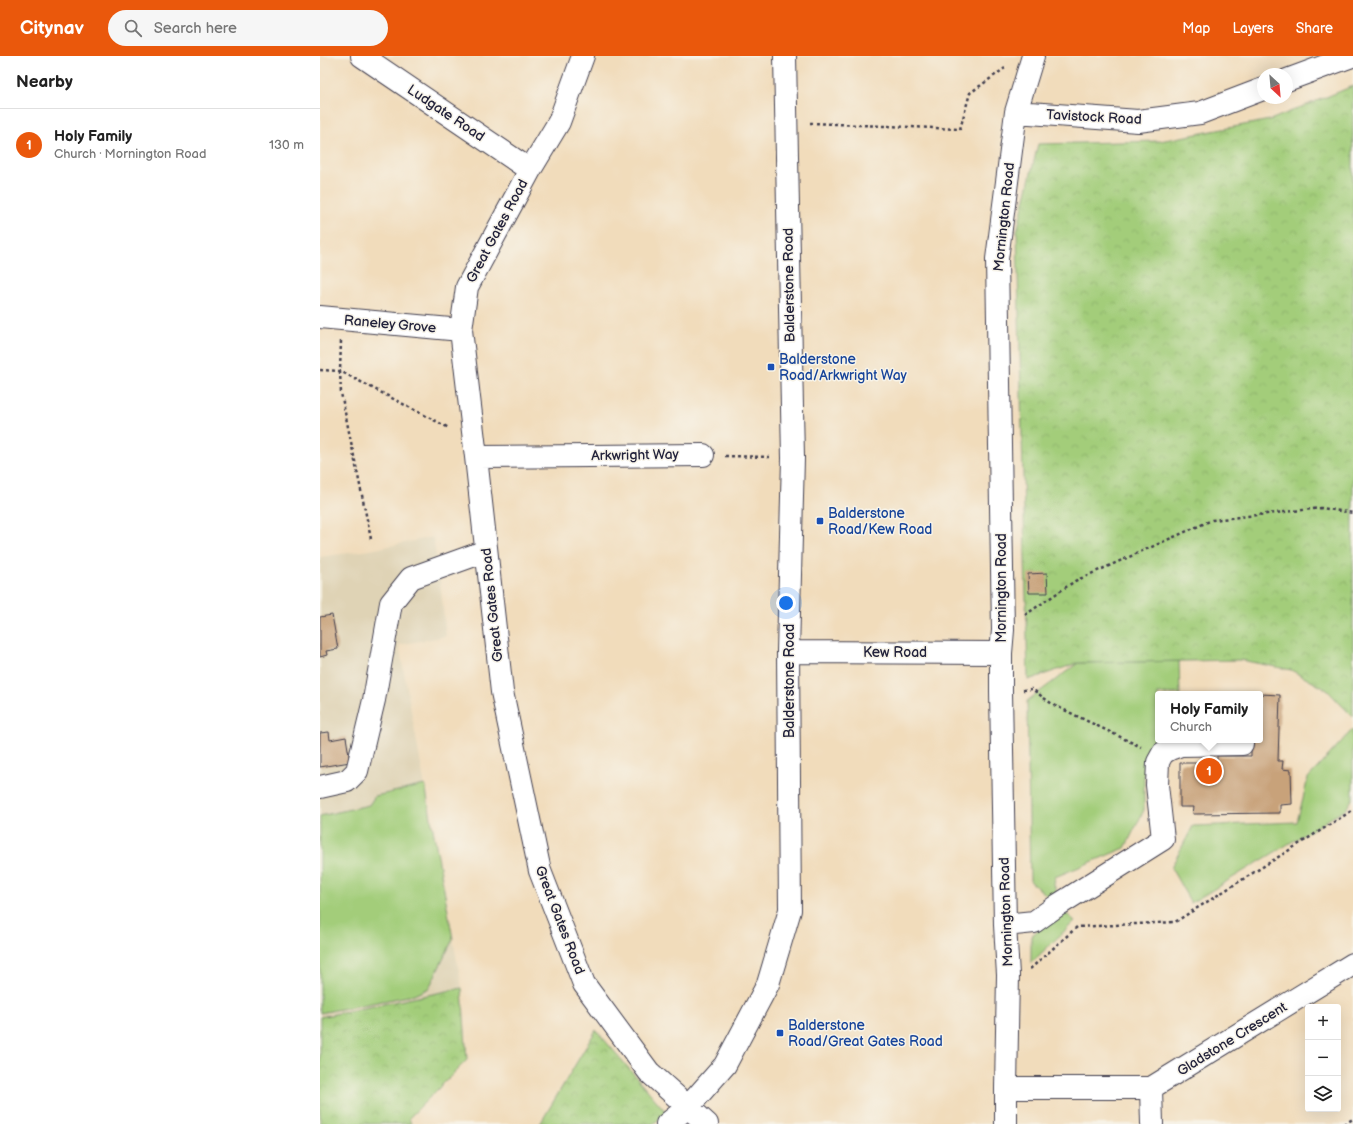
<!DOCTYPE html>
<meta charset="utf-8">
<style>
body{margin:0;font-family:"Balsamiq Sans",sans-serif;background:#f6f6f6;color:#222}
.controls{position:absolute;right:12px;bottom:12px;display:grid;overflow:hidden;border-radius:4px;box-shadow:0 4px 16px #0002}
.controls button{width:36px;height:36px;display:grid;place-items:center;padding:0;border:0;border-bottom:1px solid #e0e0e0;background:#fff;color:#222;font:20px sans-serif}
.compass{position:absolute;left:937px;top:12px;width:36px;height:36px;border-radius:50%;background:#fff;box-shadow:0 4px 16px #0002;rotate:154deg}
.you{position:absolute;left:466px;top:547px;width:14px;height:14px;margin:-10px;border:3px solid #fff;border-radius:50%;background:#1a73e8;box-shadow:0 0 0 6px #1a73e833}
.badge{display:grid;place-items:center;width:26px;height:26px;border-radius:50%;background:#ea580c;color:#fff;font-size:13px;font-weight:700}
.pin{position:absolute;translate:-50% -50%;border:2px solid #fff;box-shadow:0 1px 4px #0006}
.popup{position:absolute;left:835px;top:635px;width:108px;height:52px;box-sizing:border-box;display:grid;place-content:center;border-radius:4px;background:#fff;filter:drop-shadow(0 1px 3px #0005);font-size:13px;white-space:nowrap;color:#767676}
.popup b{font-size:15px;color:#222}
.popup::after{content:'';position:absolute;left:50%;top:100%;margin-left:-8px;border:8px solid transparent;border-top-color:#fff}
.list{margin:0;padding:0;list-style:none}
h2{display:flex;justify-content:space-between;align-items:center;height:52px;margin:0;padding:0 16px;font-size:17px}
h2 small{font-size:13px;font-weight:400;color:#767676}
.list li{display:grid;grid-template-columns:26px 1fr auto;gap:12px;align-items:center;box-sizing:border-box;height:72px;padding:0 16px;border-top:1px solid #e0e0e0}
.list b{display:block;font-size:15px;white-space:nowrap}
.list p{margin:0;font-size:13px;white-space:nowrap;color:#767676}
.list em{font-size:13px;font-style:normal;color:#767676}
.icon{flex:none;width:22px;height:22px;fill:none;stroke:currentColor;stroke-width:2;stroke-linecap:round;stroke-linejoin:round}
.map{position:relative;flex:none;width:1033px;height:1068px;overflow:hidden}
header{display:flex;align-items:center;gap:24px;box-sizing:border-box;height:56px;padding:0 20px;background:#ea580c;color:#fff}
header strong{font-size:19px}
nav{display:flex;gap:22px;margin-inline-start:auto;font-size:14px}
.search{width:280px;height:36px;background:#f6f6f6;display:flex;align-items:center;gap:10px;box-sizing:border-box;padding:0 14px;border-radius:22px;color:#767676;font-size:15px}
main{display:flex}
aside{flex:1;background:#fff}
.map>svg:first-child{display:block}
.built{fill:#dfd3b5}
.grass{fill:#a3cd7a;stroke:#62785a}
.park{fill:url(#park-crowns);stroke:#62785a}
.building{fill:#c8a27a}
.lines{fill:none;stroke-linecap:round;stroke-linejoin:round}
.minor-casing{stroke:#413e4e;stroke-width:24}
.path{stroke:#413e4e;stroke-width:2.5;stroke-dasharray:3 3;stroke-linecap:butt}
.minor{stroke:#fff;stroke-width:22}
.transit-dot{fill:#1a4fb4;stroke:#f7f3e8;stroke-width:1.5}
.labels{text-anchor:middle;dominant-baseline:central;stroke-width:3;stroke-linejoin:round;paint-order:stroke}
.street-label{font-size:14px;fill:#22223b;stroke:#f7f3e8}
.transit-label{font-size:14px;fill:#164399;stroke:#f7f3e8;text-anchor:start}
</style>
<header>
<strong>Citynav</strong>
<div class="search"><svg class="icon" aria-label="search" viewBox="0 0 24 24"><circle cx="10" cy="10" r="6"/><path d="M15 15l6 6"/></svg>Search here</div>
<nav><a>Map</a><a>Layers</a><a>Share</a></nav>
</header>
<main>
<aside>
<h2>Nearby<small></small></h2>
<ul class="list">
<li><span class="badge">1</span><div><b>Holy Family</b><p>Church · Mornington Road</p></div><em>130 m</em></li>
</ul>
</aside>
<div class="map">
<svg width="1033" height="1068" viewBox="0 0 1033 1068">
<defs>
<pattern id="park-crowns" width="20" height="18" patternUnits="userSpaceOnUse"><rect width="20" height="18" fill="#a3cd7a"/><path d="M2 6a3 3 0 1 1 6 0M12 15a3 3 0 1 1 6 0" fill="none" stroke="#8cb06a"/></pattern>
</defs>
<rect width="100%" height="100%" fill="#f7f3e8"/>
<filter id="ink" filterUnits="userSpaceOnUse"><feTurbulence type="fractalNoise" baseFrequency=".025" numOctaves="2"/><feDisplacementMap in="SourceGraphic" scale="8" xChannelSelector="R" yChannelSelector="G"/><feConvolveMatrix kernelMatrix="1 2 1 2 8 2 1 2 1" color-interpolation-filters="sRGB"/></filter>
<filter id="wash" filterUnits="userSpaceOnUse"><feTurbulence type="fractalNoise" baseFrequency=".012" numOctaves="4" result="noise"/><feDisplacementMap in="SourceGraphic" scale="16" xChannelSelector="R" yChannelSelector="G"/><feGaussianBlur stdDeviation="0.9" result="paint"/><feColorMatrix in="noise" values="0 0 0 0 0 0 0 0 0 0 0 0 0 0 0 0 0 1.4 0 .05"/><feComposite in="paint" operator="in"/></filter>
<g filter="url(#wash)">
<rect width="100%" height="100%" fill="#f1dcbb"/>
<path class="built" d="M113,481L120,525L126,580L79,589L142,932L0,961V501L50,494Z"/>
<path class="grass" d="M859,605L860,638H838V684H842L830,691L824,704V754L805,792L735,821L734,829L738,839L732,844L710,825L707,645L758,607Z
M1033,673V742L1026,753L871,847L851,812L873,770L977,766L988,722Z
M105,729L133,883L109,932L94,939L0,957V760L49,749L55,740Z
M743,855L755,865L711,907V880L733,862Z"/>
<path class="park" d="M1033,30V661L1007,634L971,614L921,604L758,607L708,624L697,175L718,88L840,85L950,64Z
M142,932L147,1004L89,1062L91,1068H0V961Z
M276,974L347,1057L333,1068H220Z"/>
<g id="blocks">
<path class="building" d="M727,517L728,537H709L708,518Z
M12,559L18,593L6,595L7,599L0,601V561Z
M940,638L960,639L958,705H963L962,713L971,714L972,748L960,749V757L873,758L874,751H860V707H897V700H931V684H940Z
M9,676L10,684L26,681L30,706L0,711V677Z"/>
</g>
</g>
<g filter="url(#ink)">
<use href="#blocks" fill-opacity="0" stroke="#413e4e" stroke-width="1"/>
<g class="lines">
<defs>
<path id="minor" d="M42,0L210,114
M263,0L239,66L210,114L147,231L141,274L156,401L182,636L220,815L264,928L329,1016L387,1068
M967,24L1032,0
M696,56L818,65L880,57L943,33
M0,261L141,274
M156,401L383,399
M468,596L681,597
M0,731L27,725L37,715L54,644L71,547L91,522L166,495
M685,869L714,866L738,849L843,783L837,729L838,706L843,697L850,693L861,689L922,688
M686,1032H831
M347,1068L368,1051L405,1009L448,928L470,854L468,596L473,402L465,0
M686,1068V1032L688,919L685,869L681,635V597L683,574L677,203L696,56L713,0
M832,1068L831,1032L1033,908"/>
</defs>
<use href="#minor" class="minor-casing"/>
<path class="path" d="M490,67L640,73L650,37L685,12
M21,285L20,315L21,337L51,483
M0,314L20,315L129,372
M405,400L450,401
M705,559L755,525L892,464L1001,452L1033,457
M703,634L712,633L732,648L821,691
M710,913L757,871L855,866L1033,754
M1024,1068L1033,1063"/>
<use href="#minor" class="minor"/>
</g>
</g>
<g class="transit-dot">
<rect x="447" y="307" width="8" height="8" rx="2"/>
<rect x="496" y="461" width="8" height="8" rx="2"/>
<rect x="456" y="973" width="8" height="8" rx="2"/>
</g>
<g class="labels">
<g class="street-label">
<text transform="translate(126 57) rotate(34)">Ludgate Road</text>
<text transform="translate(774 61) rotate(3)">Tavistock Road</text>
<text transform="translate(684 161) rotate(-84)">Mornington Road</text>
<text transform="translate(177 175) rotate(-62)">Great Gates Road</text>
<text transform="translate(469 229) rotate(-91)">Balderstone Road</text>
<text transform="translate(70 268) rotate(5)">Raneley Grove</text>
<text transform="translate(315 399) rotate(-1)">Arkwright Way</text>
<text transform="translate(681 532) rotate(-90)">Mornington Road</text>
<text transform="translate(172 549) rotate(-96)">Great Gates Road</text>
<text x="575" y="596">Kew Road</text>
<text transform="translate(469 625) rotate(-90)">Balderstone Road</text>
<text transform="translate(686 856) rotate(-92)">Mornington Road</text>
<text transform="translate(240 864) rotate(69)">Great Gates Road</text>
<text transform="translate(912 983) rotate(-32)">Gladstone Crescent</text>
</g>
<g class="transit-label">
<text x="459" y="303">Balderstone<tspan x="459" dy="16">Road/Arkwright Way</tspan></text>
<text x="508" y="457">Balderstone<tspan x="508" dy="16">Road/Kew Road</tspan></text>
<text x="468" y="969">Balderstone<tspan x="468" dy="16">Road/Great Gates Road</tspan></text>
</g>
</g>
</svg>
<div class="controls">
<button>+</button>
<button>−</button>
<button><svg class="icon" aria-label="layers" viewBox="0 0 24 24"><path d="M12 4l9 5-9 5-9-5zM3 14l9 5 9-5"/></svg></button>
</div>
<svg class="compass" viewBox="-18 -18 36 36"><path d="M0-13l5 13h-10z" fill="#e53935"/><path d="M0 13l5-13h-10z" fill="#767676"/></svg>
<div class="you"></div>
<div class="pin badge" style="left:889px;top:715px">1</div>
<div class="popup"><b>Holy Family</b>Church</div>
</div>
</main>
